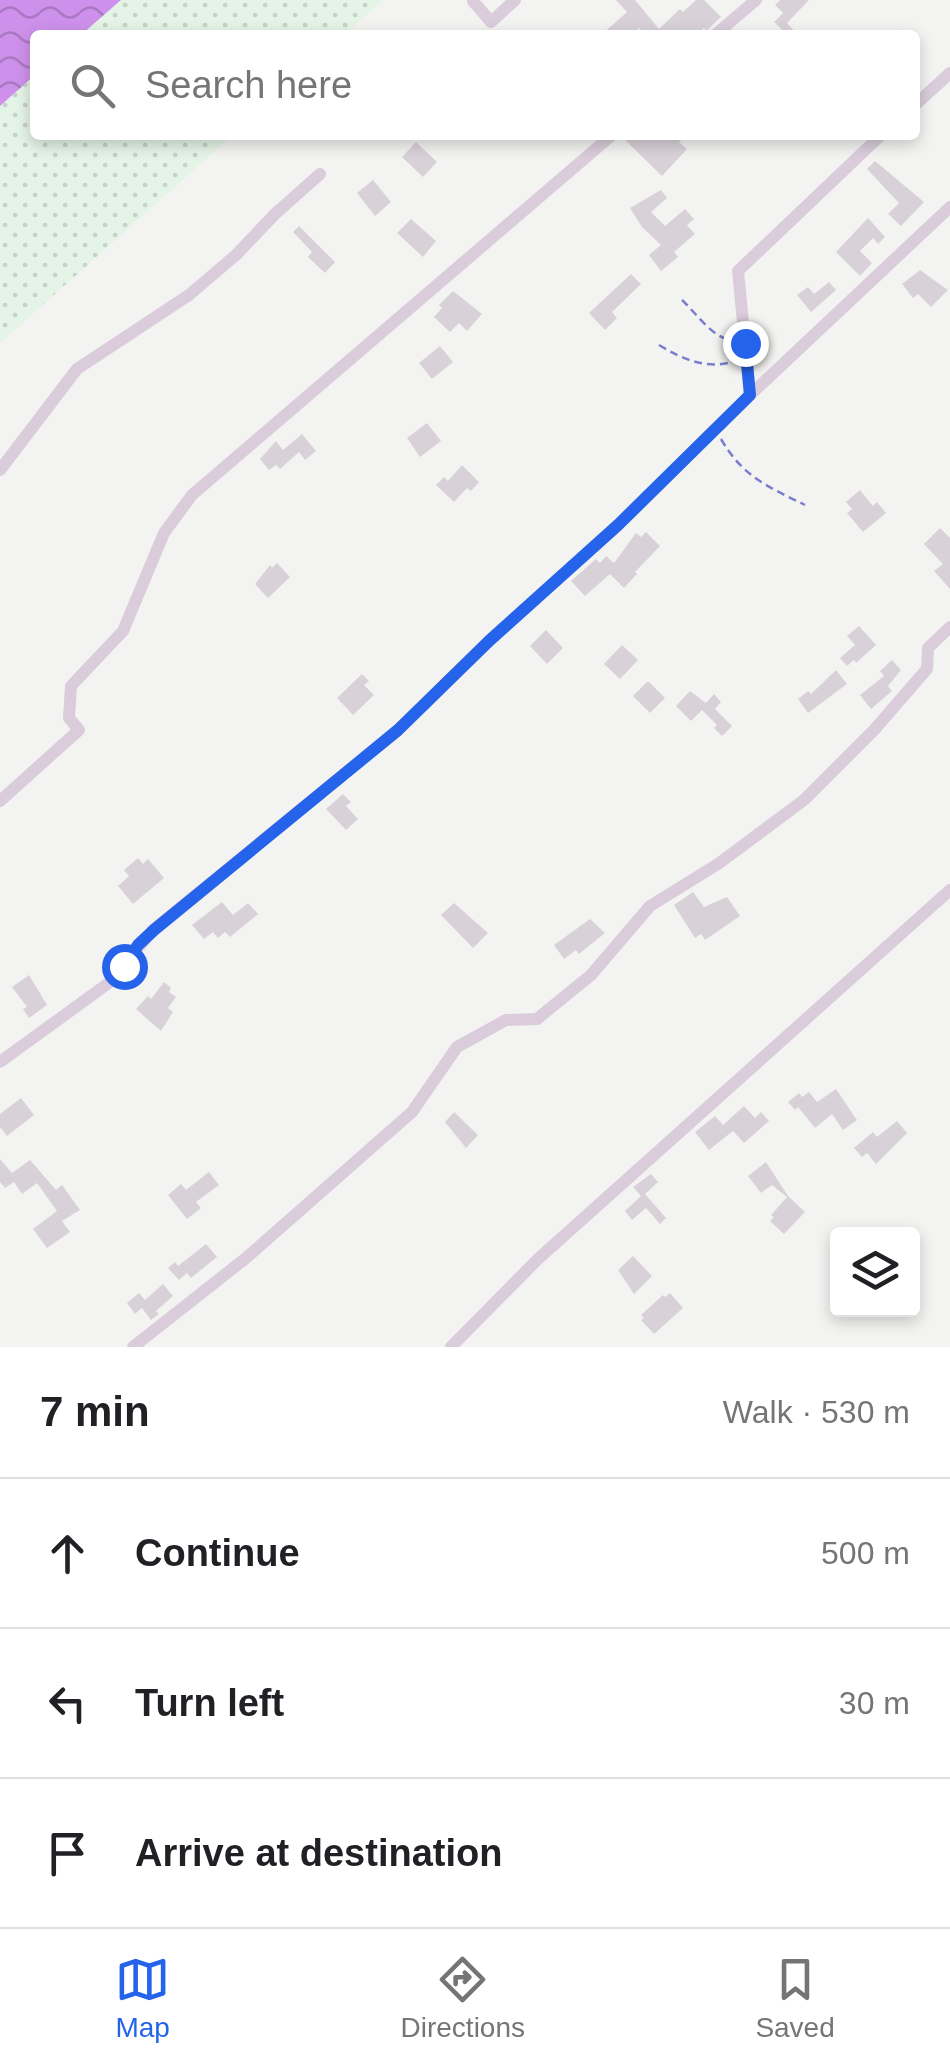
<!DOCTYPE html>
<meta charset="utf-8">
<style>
body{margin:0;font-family:Arial,sans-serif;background:#f6f6f6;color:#202124}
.controls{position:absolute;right:30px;bottom:30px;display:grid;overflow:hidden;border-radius:10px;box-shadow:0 5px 15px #0003}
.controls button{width:90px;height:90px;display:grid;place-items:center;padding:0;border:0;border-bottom:2px solid #e0e0e0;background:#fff;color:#202124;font:50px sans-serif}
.stop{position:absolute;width:30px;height:30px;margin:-22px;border:8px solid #2563eb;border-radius:50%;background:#fff}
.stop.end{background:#2563eb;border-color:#fff;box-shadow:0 2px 10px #0008}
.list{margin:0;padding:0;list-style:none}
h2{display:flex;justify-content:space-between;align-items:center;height:130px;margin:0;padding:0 40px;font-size:42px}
h2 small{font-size:32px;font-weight:400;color:#757577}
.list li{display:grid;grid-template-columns:65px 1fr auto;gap:30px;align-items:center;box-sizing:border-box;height:150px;padding:0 40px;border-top:2px solid #e0e0e0}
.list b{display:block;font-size:38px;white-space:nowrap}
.list em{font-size:32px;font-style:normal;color:#757577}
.icon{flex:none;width:55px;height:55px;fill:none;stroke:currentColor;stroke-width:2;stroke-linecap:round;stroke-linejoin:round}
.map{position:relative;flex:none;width:950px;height:1347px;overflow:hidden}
.search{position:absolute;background:#fff;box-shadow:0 5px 15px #0003;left:30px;right:30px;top:30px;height:110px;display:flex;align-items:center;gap:25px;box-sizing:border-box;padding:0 35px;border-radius:10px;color:#757577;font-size:38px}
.sheet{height:580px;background:#fff}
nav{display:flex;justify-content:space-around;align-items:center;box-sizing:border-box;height:140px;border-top:2px solid #e0e0e0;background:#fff;font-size:28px;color:#757577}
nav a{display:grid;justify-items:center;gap:5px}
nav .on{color:#2563eb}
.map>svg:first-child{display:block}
.sand{fill:url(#sand-dots)}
.water{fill:url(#water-waves)}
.building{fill:#d9d1d8}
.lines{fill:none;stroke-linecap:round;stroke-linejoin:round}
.path{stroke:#7b7dcd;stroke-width:2.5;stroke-dasharray:8 5;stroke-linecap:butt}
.street{stroke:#daccdb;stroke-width:12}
.route{stroke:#2563eb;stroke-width:12}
</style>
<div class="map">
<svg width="950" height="1347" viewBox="0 0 950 1347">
<defs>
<pattern id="sand-dots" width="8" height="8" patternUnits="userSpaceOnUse" patternTransform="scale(2.5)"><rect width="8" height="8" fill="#e4f4e6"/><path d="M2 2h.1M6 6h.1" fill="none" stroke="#c6d3c8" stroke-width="1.8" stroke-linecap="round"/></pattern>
<pattern id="water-waves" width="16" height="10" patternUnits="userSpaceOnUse" patternTransform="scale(2.5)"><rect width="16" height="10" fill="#ce91eb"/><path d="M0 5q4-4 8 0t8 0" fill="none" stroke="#aa78c2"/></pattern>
</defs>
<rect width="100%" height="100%" fill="#f3f4f2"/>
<path class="sand" d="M121,0H383L344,35H81Z
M35,75V135H233L0,343V106Z"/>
<path class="water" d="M0,0H121L81,35H35V75L0,106Z"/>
<path class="building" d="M616,0H635L659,29L680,9L683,12L696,0H704L721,17L706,31L704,28L696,35H645L639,28L631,35H601L627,12Z
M780,0H809L787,23L798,35H788L774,22L783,13L775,5Z
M632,135H685L679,142L687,149L662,176L626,141Z
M416,142L437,162L423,177L402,157Z
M875,161L924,202L901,226L888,214L899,203L867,169Z
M373,180L391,202L375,216L357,193Z
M661,190L667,198L651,212L665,226L685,209L694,219L687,225L695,234L674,252L678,257L661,271L649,255L661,245L642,227L630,208Z
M868,218L885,237L878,244L873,238L860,251L872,263L860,276L836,252Z
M411,219L436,241L423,257L397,233Z
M299,226L335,262L325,273L308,257L312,252L293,232Z
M920,270L948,290L931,307L918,294L913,298L902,284Z
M631,274L641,284L612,312L617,318L605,330L589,313Z
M829,282L836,290L811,312L797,295L808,287L814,294Z
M453,291L482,314L467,331L459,323L450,332L434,317L442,308L439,305Z
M440,346L453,362L432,379L419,363Z
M427,423L441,441L420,457L407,438Z
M302,434L316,451L305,460L299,452L280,469L276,465L269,470L260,459L276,441L283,450Z
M462,465L479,482L471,491L467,488L454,502L436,485L444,477L448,481Z
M860,490L873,506L877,502L886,513L863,532L847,513L852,509L846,502Z
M940,528L950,538V589L934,571L943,564L924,544Z
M646,532L660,546L635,572L637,574L624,588L610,574L585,596L571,581L596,559L600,563L606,556L614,563L636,533L641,537Z
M277,563L290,577L268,598L255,584L270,565L272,568Z
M859,626L876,645L856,663L854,660L847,666L840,658L855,645L847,636Z
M546,630L563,648L547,664L530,646Z
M622,645L638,660L620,679L604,664Z
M892,660L901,670L888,686L892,691L871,709L860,695L884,676L880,671Z
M836,670L847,684L808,713L798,699L808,691L811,694Z
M362,674L369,681L364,685L374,695L353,715L337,698Z
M648,681L665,698L650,713L633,696Z
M690,691L706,703L714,694L721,702L715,709L732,726L722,736L714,728L717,725L702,710L691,721L676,706Z
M343,794L351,802L346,806L358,819L346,830L326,809Z
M138,858L143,864L148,859L164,878L133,904L118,886L129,876L124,870Z
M693,892L704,907L727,897L740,916L705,940L701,934L695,938L674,905Z
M222,902L233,915L248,903L258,914L230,937L225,932L218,938L213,932L204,939L192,925Z
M454,903L488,933L473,948L441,915Z
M590,919L605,933L579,954L576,950L564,959L554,945Z
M29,975L47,1005L29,1018L23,1009L27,1007L12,987Z
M164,982L171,988L169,992L176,997L168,1008L173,1012L161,1031L136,1009L148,996L151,999Z
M836,1089L857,1120L843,1130L832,1114L815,1128L798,1107L795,1110L788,1102L799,1093L802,1097L809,1092L817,1102Z
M21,1098L34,1115L7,1136L0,1127V1114Z
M744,1106L755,1118L761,1112L769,1121L744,1143L733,1131L709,1150L695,1132L715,1116L723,1125Z
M454,1112L478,1135L466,1148L445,1122Z
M897,1121L907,1133L876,1164L867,1153L862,1157L854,1148L873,1132L877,1137Z
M0,1159L12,1173L30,1160L56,1190L62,1185L80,1210L62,1221L70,1232L47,1248L33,1229L57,1211L37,1183L22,1194L14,1182L5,1188L0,1182Z
M766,1162L788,1196L805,1212L784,1234L770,1221L774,1217L771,1215L787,1197L772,1185L761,1193L748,1176Z
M209,1172L219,1185L196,1202L201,1208L187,1219L168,1195L181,1184L186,1190Z
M651,1174L658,1182L645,1194L666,1218L660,1224L646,1208L632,1220L625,1211L641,1196L633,1187Z
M206,1244L217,1257L191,1278L187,1273L179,1280L168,1268L175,1262L178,1266Z
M633,1256L652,1276L634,1294L618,1270Z
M163,1284L173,1296L156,1311L159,1314L151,1320L142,1308L135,1314L127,1303L139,1293L145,1300Z
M670,1293L683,1308L654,1334L641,1320L644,1318L641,1315L663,1295L665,1297Z"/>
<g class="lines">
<path class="path" d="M682,300C698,315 712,338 734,341
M659,345C684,360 707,370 736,361
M721,439C743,477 767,486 805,505"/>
<path class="street" d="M473,1L491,22L515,0
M715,35L756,0
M915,105L950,73
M750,395L738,271L881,135
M0,470L77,369L189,295L236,255L275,214L320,174
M0,801L79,730L69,718L71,686L123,631L164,533L192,495L612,135
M0,1062L110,982L153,930L398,730L489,641L618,525L750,395L950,207
M133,1347L246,1258L412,1112L457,1047L506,1020L537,1019L591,975L650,906L718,864L804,800L874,730L927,669L928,648L950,627
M451,1347L538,1259L950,890"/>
</g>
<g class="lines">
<path class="route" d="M124,966L138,945L154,930L398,730L489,641L618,525L750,395L745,343"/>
</g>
</svg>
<div class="controls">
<button><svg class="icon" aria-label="layers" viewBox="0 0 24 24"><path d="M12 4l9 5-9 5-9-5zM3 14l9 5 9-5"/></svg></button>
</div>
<div class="stop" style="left:124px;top:966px"></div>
<div class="stop end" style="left:745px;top:343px"></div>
<div class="search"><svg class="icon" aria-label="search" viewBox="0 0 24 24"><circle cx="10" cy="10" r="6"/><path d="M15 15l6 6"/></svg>Search here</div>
</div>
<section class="sheet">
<h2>7 min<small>Walk · 530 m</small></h2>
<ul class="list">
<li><svg class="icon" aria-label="ahead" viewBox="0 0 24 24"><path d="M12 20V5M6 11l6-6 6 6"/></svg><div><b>Continue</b></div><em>500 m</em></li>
<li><svg class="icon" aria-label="left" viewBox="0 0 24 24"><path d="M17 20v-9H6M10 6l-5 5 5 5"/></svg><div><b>Turn left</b></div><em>30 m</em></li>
<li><svg class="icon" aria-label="arrive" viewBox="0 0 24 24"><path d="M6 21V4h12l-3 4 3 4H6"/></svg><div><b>Arrive at destination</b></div></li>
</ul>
</section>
<nav>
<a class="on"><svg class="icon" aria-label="map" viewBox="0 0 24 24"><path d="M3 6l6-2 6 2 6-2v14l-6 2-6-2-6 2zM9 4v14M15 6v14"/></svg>Map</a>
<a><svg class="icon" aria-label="directions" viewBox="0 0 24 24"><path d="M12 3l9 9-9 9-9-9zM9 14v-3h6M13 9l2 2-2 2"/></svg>Directions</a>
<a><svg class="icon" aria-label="saved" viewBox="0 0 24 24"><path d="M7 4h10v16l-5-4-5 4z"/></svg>Saved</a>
</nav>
